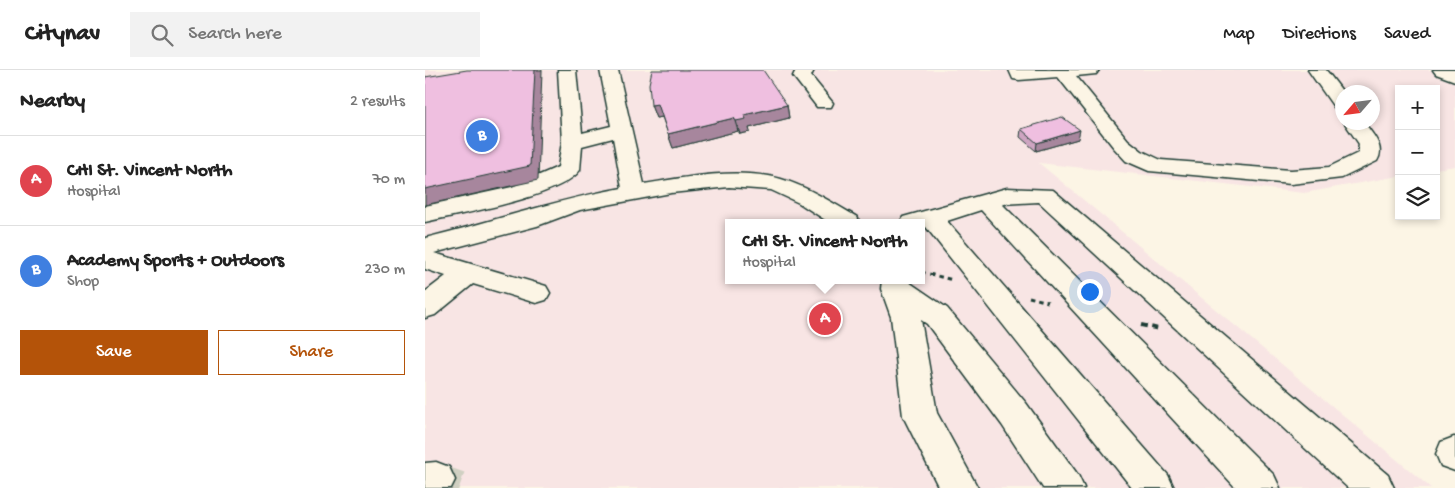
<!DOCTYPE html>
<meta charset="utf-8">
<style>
body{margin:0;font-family:"Gochi Hand",sans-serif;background:#f2f2f2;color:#222}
.controls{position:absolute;right:15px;top:15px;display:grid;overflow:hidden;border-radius:0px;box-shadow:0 2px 8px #0003}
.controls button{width:45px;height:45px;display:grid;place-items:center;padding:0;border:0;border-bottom:1px solid #e0e0e0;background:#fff;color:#222;font:25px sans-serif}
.compass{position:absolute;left:910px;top:15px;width:45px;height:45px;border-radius:50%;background:#fff;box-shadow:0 2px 8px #0003;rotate:242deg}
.you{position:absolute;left:664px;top:221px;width:18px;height:18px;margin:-12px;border:4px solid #fff;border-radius:50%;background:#1a73e8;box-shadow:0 0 0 8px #1a73e833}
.badge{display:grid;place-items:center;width:32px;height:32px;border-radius:50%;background:#b45309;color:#fff;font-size:16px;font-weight:700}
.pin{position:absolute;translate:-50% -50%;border:2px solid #fff;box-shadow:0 1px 5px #0006}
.popup{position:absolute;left:300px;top:149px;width:200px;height:65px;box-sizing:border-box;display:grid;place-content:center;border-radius:0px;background:#fff;filter:drop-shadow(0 1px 4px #0005);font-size:16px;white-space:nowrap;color:#767676}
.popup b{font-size:19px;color:#222}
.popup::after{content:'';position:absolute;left:50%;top:100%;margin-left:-10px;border:10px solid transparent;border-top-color:#fff}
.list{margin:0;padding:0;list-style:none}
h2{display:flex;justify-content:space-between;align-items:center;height:65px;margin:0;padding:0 20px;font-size:21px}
h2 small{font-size:16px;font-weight:400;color:#767676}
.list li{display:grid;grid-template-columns:32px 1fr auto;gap:15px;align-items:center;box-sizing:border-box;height:90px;padding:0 20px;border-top:1px solid #e0e0e0}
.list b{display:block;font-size:19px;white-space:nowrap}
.list p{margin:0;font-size:16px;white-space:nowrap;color:#767676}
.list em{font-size:16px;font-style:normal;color:#767676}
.actions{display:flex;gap:10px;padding:15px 20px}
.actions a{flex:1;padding:11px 0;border:1px solid #b45309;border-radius:0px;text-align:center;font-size:18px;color:#b45309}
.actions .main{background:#b45309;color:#fff}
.icon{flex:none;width:28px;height:28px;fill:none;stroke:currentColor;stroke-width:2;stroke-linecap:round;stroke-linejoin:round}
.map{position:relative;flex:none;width:1030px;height:418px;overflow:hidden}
header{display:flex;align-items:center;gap:30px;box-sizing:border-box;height:70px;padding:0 25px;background:#fff;border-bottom:1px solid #e0e0e0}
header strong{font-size:24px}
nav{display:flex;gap:28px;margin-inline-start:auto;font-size:18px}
.search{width:350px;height:45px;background:#f2f2f2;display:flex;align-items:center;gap:12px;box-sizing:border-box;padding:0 18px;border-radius:0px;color:#767676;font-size:19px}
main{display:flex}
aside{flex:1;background:#fff}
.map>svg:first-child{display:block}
.built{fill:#f8e5e4;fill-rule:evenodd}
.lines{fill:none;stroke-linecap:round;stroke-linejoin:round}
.minor-tunnel{stroke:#d0d0c2;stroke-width:33;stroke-dasharray:33 16;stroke-linecap:butt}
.minor-casing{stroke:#1f3d34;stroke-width:3}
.path-far1{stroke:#1f3d34;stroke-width:3;stroke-dasharray:4.5 4;stroke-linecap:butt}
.path{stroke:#1f3d34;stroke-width:4;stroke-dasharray:6 4.5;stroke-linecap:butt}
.minor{fill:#fcf5e5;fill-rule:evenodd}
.wall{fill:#cea4c1;stroke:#1f3d34}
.shaded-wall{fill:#a7869d;stroke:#1f3d34}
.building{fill:#efbfe0;stroke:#1f3d34}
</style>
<header>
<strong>Citynav</strong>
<div class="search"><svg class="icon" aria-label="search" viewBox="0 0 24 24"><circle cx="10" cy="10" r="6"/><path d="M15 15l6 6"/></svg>Search here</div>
<nav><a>Map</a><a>Directions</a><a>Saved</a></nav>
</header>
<main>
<aside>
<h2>Nearby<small>2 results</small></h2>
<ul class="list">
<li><span class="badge" style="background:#e0444e">A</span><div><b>CHI St. Vincent North</b><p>Hospital</p></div><em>70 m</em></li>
<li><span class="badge" style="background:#3f7fe0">B</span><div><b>Academy Sports + Outdoors</b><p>Shop</p></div><em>230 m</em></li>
</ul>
<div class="actions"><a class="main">Save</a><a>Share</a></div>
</aside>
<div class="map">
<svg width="1030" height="418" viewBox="0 0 1030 418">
<rect width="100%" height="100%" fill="#fcf5e5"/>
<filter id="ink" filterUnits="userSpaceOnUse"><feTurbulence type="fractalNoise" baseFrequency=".02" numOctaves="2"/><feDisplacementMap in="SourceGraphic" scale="10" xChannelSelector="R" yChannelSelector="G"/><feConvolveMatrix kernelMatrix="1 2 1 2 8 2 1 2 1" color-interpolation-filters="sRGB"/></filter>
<g filter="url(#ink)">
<path class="built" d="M0,0H1030V96L1011,99V19H974V106L879,123L614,93L1006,418H0ZM918,22H948V52H918ZM304,153H496V210H304Z"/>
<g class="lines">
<path class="minor-tunnel" d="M11,410L34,418"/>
<defs>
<path id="minor" d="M133,0H151L157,63L186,56L175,0H193L219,114C260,107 315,97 356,109C383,117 408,133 432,147L435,153H405L374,133L346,120L304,117L246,123L155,140L112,156L9,183L121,216L125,223L121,230L111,233L48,214L10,245L0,248V222L21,206L0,199V168C66,152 130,130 197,118L188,68L157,76L155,100C136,127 34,144 0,152V136L87,117L133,97L137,72Z
M371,0H389L386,6L408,33L406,37H392L368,6Z
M584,0H674L671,4L651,6L703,70L717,81L736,90L866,100L904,97L933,83L934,74L919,52H939C947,64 961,77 952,91L917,108L866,114L724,101L701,91L689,78L633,7L594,10L588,9Z
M883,0H901L918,22V42L911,40Z
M1008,0H1030V11L1011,4Z
M582,118L628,120L963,405L969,418H923L614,132L577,134L849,405L855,418H811L556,140L522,151L743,405L749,418H707L501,157L496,158V153H475L478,147Z
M457,210H481L522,238L601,333L653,405L659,418H618L577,355L502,254L496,250L512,343L553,418H514L478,346L466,247L456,219Z
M1029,367H1030V401L1016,396L1011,384L1016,372Z
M11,392L24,397L30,410L26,418H0V393Z"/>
</defs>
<use href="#minor" class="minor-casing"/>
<path class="path-far1" d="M496,202L528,210
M604,227L623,232"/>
<path class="path" d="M716,255L734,259"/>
<use href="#minor" class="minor"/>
</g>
<path class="wall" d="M226,35H362L364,48L324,58L325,62L315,64L313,61L248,78L237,47L231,48Z
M596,59L653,69L611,81L595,67Z"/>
<path class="shaded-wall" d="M110,0H117V1L113,110L0,135V119Z
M233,34L238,47L231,48L226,35Z
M362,35L364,48L324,58L325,62L315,64L311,51L319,45Z
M309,48L313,61L248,78L243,64Z
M655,60L653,69L611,81L612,73Z"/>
<path class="building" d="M42,0H110L105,96L0,119V7Z
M227,0H338L362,35L319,45L321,49L311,51L309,48L243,64L233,34L226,35L224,14Z
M637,47L655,60L612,73L596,59Z"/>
</g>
</svg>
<div class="controls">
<button>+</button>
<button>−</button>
<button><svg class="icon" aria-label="layers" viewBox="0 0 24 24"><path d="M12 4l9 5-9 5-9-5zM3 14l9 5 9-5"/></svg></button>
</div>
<svg class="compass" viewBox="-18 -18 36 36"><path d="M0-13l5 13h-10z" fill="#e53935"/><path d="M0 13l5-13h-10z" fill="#767676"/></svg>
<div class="you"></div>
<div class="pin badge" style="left:400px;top:249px;background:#e0444e">A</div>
<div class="popup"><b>CHI St. Vincent North</b>Hospital</div>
<div class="pin badge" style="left:57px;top:66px;background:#3f7fe0">B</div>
</div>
</main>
